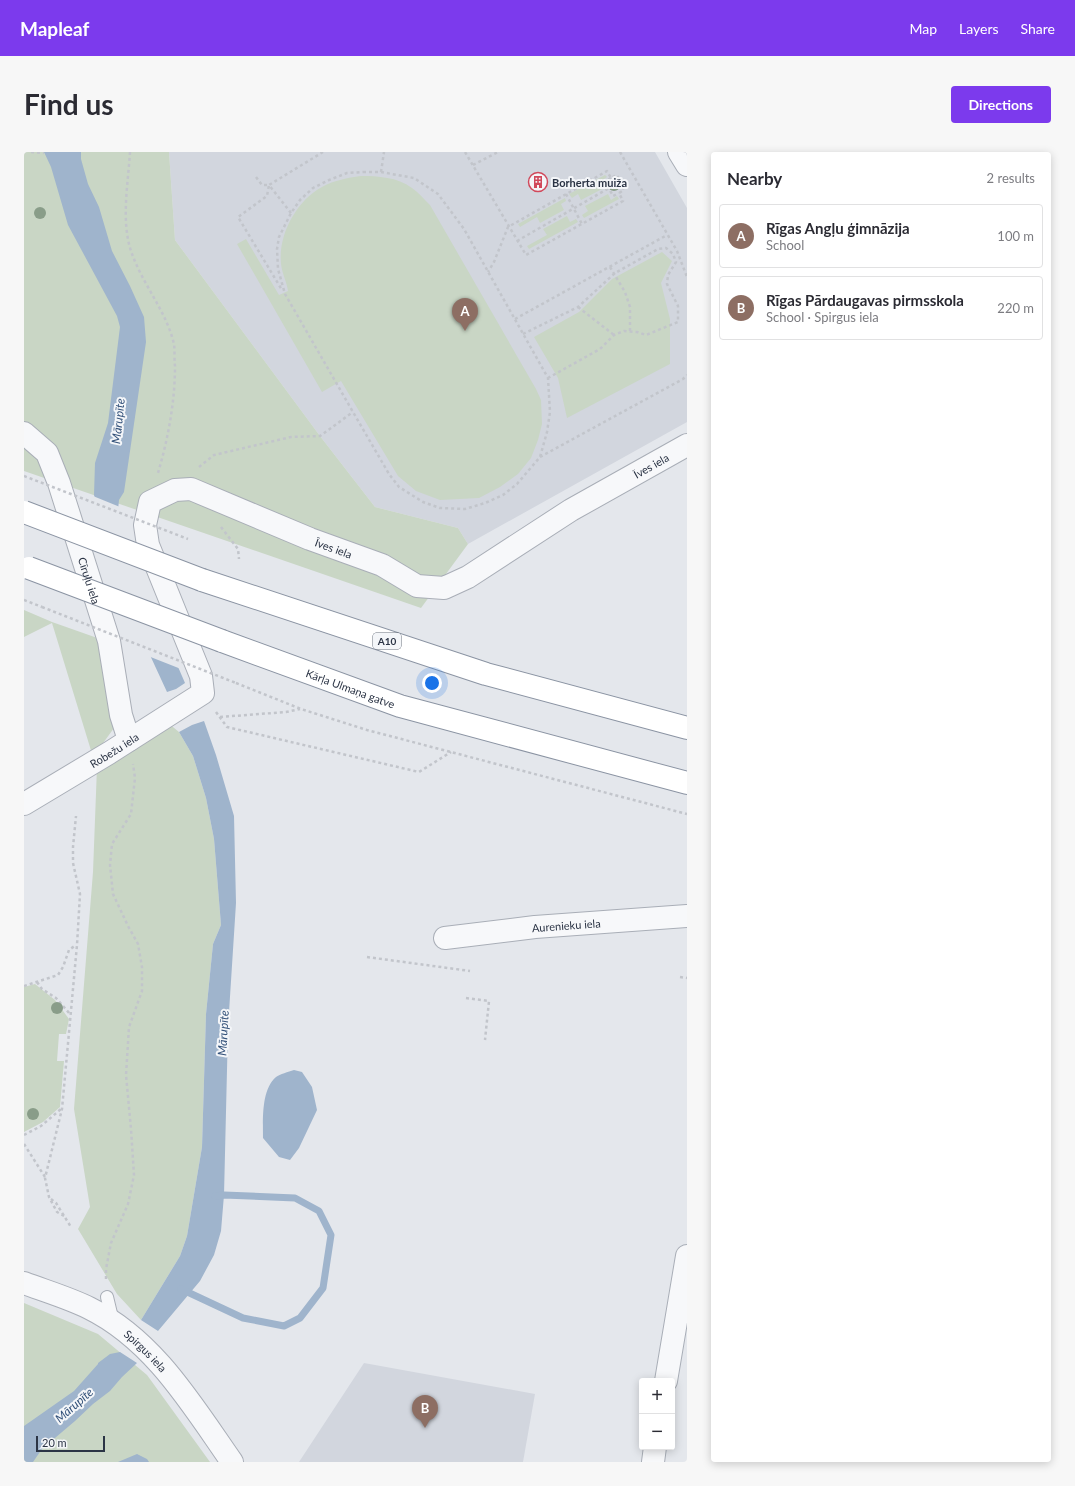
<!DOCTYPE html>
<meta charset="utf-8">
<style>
body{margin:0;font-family:Lato,sans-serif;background:#f7f7f7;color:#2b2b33}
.controls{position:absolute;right:12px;bottom:12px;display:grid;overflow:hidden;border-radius:4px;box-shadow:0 2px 10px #0003}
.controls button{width:36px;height:36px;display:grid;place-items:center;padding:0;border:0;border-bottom:1px solid #e1e1e2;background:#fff;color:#2b2b33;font:20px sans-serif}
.scale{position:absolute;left:12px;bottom:10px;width:69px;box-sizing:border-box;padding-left:4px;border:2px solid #2b3445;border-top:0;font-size:11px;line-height:14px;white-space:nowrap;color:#2b3445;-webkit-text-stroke:3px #f4f6f9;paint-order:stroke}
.you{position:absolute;left:408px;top:531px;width:14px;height:14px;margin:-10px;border:3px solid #fff;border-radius:50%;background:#1a73e8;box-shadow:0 0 0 6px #1a73e833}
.badge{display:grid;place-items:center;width:26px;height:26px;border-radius:50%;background:#7c3aed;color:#fff;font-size:13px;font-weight:700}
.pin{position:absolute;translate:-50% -33px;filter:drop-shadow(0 1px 2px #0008)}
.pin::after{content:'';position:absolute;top:21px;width:14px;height:12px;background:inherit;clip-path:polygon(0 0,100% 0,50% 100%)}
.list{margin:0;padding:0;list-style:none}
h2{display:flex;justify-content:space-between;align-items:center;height:52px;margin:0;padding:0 16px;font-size:17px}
h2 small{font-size:13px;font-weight:400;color:#7c7c81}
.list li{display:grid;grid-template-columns:26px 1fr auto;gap:12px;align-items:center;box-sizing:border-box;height:64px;margin:0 8px 8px;padding:0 8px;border:1px solid #e1e1e2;border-radius:4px}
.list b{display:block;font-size:15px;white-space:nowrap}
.list p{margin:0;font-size:13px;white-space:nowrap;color:#7c7c81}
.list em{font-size:13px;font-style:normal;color:#7c7c81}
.map{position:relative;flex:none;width:663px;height:1310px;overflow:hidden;border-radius:4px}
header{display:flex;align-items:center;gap:24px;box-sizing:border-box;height:56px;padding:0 20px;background:#7c3aed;color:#fff}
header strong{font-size:19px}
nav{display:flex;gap:22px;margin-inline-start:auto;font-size:14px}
.intro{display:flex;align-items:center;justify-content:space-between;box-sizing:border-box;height:96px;padding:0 24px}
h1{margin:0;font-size:28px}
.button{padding:10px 18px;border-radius:4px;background:#7c3aed;color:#fff;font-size:14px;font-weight:700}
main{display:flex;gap:24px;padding:0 24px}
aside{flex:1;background:#fff;border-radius:4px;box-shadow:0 2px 10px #0003}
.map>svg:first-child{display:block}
.built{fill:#d2d6de}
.green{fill:#c9d6c5}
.water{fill:#9fb4cc}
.pier{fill:#e4e7ec}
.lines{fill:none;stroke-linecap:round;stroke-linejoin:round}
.stream{stroke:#9fb4cc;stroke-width:7}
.service-casing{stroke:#a9aeb7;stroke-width:14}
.minor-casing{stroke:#a9aeb7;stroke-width:24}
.trunk-casing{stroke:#8b94a3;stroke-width:24}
.path{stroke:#c2c5cb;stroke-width:2.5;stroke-dasharray:3 3;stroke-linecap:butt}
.service{stroke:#f7f8fa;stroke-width:12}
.minor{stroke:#f7f8fa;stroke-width:22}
.trunk{stroke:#fff;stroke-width:22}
.trunk-bridge-casing{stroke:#8b94a3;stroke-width:24;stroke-linecap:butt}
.path-bridge{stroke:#c2c5cb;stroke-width:2.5;stroke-dasharray:3 3;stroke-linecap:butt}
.trunk-bridge{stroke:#fff;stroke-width:22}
.tree{fill:#899d89}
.labels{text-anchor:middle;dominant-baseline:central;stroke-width:4;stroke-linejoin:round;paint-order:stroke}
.shield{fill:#f4f6f9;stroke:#676e7b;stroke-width:1}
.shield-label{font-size:10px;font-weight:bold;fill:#2b3445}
.poi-label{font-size:11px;font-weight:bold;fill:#2b3445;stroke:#f4f6f9;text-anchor:start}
.street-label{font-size:11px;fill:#2b3445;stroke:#f4f6f9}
.water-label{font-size:12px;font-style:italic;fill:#34527a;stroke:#f4f6f9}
</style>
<header>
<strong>Mapleaf</strong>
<nav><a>Map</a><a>Layers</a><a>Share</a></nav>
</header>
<div class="intro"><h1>Find us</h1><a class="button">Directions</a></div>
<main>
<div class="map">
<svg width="663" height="1310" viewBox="0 0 663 1310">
<rect width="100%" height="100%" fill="#e4e7ec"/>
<path class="built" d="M145,0H631L663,56V270L444,392L434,376L351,355L296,284L151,88Z
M340,1211L511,1242L499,1310H275Z"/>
<path class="green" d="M0,0H145L151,88L296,284L351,355L434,376L444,392L397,456L0,319Z
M581,23L583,25L577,29L580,36L557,48L554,42L548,46L545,42Z
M337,24C354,24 373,25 388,36C394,40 400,47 406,53L512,237L517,248L518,272L514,288L507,306L494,322L476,335L455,346L416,348L392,339L374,324L317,229L298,240L213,92L222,87L255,143L264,139C263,131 258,121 257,112C254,83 272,49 298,35C311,28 323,26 337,24Z
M584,42L587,48L593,44L595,47L560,66L558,63L564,59L561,54Z
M541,46L542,49L537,52L540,58L516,71L513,65L496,75L494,72Z
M543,64L546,70L552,67L554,70L505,97L503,94L523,83L519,77Z
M638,100L648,109L637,131L646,167V212L543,266L534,226L510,185L555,160L588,127Z
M0,458L28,470L79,488L90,576L69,605L28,471L0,485Z
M144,571L155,580L169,604L182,646L190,687L197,773L189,792L182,862L178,995L163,1084L156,1104L117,1168L93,1142L54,1077L66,1055L50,957L69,720L73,615Z
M11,832L31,848L45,867L42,882H35L33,909H40L36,955L19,970L0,980V835Z
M0,1151L74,1182L123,1223L186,1310H0Z"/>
<path class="water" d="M20,0H57V7L64,32L75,55L88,99L106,134L120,165L122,190L100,340L95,348L94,358L98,385L161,531L152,537L143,540L119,488L77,371L70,343L71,311L84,271L96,175L93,164L44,73L27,15Z
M180,569L192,603L210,664L212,751L204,876L200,1043L197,1079L190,1103L176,1129L134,1179L117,1168L156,1104L163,1084L178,995L182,862L189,792L197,773L190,687L182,646L169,604L155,580L168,573Z
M270,918L278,920L288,935L293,958L275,996L266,1008L255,1005L239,986C239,968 237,938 252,925C256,922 264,920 270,918Z
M96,1200L113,1211L98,1225L86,1239L69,1252L51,1269L18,1297L9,1310H0V1274L50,1239L74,1212V1211L86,1202Z
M113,1302L123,1307L125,1310H94Z"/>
<path class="pier" d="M69,344L96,355L101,393L129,449L137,473L157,517L124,504L117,488L75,372Z"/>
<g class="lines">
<path class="stream" d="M157,1137L219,1166L260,1174L276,1166L299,1136L307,1083L295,1059L271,1046L200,1043L191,1044"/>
<defs>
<path id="service" d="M83,1145L89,1170"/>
<g id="minor">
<path d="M655,0L663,13"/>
<path id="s1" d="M0,281L23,301L35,331L85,489L97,563L105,588"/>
<path id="s2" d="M0,652L85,601L179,541L177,524L124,393L121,373L126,350L151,338L167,337L286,387L358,413L393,434L420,436L444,425L547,358L663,293"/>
<path id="s3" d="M421,786L511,775L663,764"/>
<path id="s4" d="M0,1131C21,1139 45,1146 65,1156C130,1188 168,1253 208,1310"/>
<path d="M642,1229L663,1104"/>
<path d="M629,1310L631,1295"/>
</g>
<g id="trunk">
<path d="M178,428L462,522L663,576"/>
<path id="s5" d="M198,489L376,554L663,631"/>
</g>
</defs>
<use href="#service" class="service-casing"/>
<use href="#minor" class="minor-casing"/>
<use href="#trunk" class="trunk-casing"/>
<path class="path" d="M7,0L20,1
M106,0C104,33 97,68 107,99C118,132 142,158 150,192C151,199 150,207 151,214C151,250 144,287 134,321
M441,0L502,103L599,49L595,41L600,38L593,23L587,26L583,19L484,75L470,110L464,120
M596,0L653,99L663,125
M449,13L474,0
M339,20H357L390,26L414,42L440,77L524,226L526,260L523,280L516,305L493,332L479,343L461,351L441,357L416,356L399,350L375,335L365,322L329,260L261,142L254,117L253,97L255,85L267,61L276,48L289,36L305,28L323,21Z
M357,20L360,0
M232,25L238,33H245L243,44L214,65L258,138
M587,26L581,29L589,44L595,41
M542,42L558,72
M267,61L245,33L299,0
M493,89L585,36
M586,115L601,140L606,155V179
M554,155L590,183
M491,167L643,83
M499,182L554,155L591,121L634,97L642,96L649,102L652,110L644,123L643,132L654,154V170L622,183L613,180L600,179L590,183L576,197L524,226
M516,305L659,227L663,223
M175,315L190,303L267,285L296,284L329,260
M197,375L214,397L215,407
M0,448L18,455
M212,531L277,557L343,578L663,662
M192,560L203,575L395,620L427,600
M196,565L262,560L276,557
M343,805L446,819
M656,825L663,826
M13,830L18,837L32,846L46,862
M0,834L34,823L39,815L45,798L52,793
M442,846L465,849L461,888
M0,983L17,974L37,957
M0,992L21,1025
M27,1047L32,1051L47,1075
M40,1064L33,1060L25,1045L21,1026L38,957L53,793L56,742L49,711V695L52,664
M82,1127V1117L87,1091L104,1052L110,1023L107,977L102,923L105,875L118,839V815L114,792L104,774L89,742L86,713L88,692L107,662L111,626L109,612"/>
<use href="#service" class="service"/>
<use href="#minor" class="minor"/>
<use href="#trunk" class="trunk"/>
<defs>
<path id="trunk-bridge" d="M0,360L178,428
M5,416L198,489"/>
</defs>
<use href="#trunk-bridge" class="trunk-bridge-casing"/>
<path class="path-bridge" d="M0,324L164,387
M18,455L212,531"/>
<use href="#trunk-bridge" class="trunk-bridge"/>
</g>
<g class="tree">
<circle cx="590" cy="33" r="6"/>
<circle cx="16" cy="61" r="6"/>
<circle cx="33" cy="856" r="6"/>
<circle cx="9" cy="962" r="6"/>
</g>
<defs>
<symbol id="building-ring" viewBox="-11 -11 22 22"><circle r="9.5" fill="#f4f6f9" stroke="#d1495b" stroke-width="1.5"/><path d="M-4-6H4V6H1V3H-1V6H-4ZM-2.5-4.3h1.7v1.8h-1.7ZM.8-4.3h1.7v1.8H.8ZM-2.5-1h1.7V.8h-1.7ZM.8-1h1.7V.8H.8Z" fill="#d1495b"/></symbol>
</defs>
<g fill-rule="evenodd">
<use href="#building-ring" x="503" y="19" width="22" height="22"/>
</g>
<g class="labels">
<rect class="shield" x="349" y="481" width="28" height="16" rx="3"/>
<g class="shield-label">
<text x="363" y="489">A10</text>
</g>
<g class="poi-label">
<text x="528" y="30">Borherta muiža</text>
</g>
<g class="street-label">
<text stroke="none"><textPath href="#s2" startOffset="971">Īves iela</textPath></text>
<text stroke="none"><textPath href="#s2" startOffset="611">Īves iela</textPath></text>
<text stroke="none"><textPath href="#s1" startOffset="165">Cīruļu iela</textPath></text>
<text stroke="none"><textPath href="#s5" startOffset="137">Kārļa Ulmaņa gatve</textPath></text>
<text stroke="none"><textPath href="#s2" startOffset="105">Robežu iela</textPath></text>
<text stroke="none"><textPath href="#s3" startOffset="122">Aurenieku iela</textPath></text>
<text stroke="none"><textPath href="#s4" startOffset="141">Spirgus iela</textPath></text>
</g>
<g class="water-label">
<text transform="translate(94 269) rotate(-84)">Mārupīte</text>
<text transform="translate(199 881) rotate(-87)">Mārupīte</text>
<text transform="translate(50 1253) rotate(-41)">Mārupīte</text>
</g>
</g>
</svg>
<div class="controls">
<button>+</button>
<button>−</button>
</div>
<div class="scale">20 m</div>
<div class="you"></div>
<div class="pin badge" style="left:441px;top:179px;background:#8d6e63">A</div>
<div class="pin badge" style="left:401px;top:1276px;background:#8d6e63">B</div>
</div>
<aside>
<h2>Nearby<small>2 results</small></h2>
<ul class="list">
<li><span class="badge" style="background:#8d6e63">A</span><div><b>Rīgas Angļu ģimnāzija</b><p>School</p></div><em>100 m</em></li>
<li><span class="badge" style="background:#8d6e63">B</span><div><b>Rīgas Pārdaugavas pirmsskola</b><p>School · Spirgus iela</p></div><em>220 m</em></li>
</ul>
</aside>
</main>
